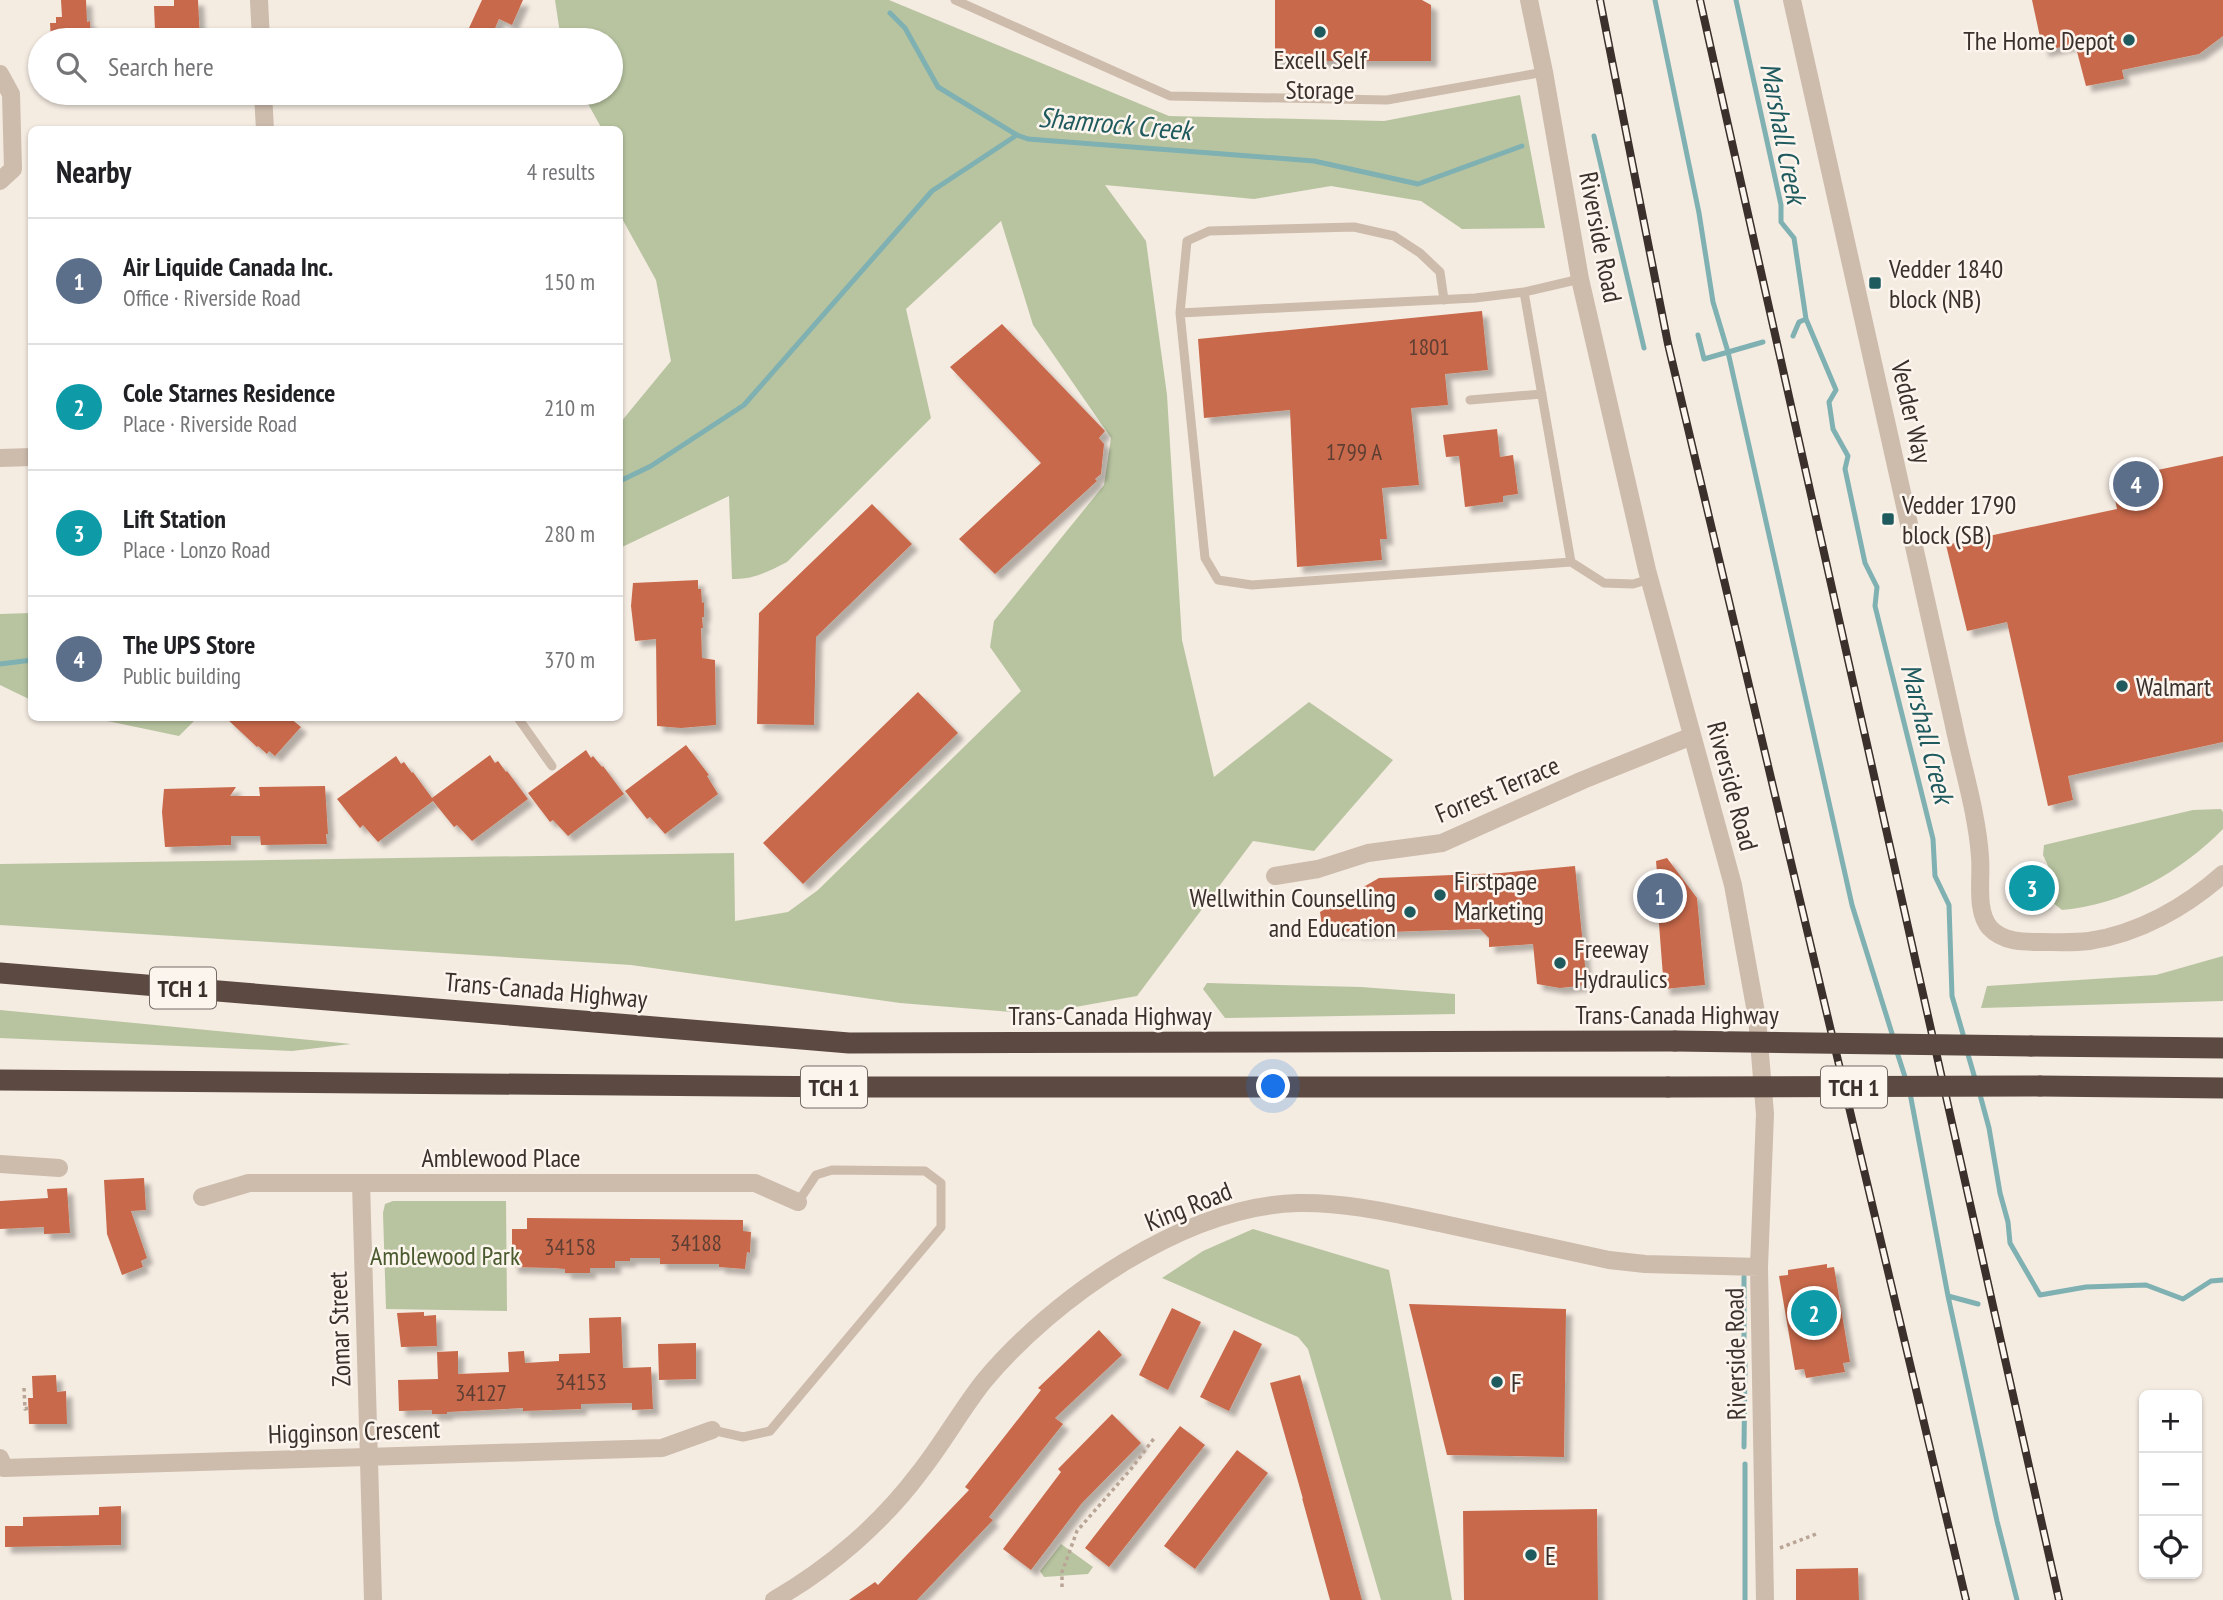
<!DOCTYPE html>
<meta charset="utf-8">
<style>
body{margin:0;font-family:"PT Sans Narrow",sans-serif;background:#f6f6f6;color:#202124}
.controls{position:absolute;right:21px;bottom:21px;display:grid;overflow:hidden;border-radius:10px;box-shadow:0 2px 5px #0004}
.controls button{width:63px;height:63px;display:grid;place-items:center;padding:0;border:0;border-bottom:2px solid #e0e0e0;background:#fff;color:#202124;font:35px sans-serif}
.you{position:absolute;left:1274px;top:1087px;width:24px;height:24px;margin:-18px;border:5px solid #fff;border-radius:50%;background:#1a73e8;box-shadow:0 0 0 10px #1a73e833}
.badge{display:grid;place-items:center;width:46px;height:46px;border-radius:50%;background:#1f5a5e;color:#fff;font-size:23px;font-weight:700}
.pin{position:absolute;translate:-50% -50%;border:4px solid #fff;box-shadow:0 2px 7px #0006}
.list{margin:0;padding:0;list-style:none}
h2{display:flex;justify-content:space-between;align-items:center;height:91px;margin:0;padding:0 28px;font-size:30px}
h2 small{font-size:23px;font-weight:400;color:#757577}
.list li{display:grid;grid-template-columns:46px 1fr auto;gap:21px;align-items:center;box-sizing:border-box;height:126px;padding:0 28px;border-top:2px solid #e0e0e0}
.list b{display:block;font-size:26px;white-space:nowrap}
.list p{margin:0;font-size:23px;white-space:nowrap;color:#757577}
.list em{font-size:23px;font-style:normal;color:#757577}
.icon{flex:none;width:38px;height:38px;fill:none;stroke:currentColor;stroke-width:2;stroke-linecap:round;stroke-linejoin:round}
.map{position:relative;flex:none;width:2223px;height:1600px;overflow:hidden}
.search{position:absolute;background:#fff;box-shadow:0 2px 5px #0004;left:28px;top:28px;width:595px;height:77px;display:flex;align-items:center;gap:18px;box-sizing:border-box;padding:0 24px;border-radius:38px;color:#757577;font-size:26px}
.panel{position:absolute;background:#fff;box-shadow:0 2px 5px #0004;left:28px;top:126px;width:595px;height:595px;border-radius:10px}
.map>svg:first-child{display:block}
.green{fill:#b8c4a0}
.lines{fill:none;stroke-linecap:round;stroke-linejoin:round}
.stream{stroke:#7fb0b2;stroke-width:5}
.building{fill:#c8694b;filter:url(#shadow)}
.path{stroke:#b9a596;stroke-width:3.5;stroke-dasharray:3.5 3.5;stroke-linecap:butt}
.service{stroke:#cdbbac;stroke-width:9}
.minor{stroke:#cdbbac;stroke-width:18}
.tertiary{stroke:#cdbbac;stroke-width:18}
.motorway{stroke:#5c4a42;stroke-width:21}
.rail-casing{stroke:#3b302b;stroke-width:8}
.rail{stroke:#fbf5ee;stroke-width:5;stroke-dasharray:16;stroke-linecap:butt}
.motorway-bridge{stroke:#5c4a42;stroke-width:21}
.poi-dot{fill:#1f5a5e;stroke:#fbf5ee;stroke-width:2.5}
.labels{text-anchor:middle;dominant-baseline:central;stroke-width:5;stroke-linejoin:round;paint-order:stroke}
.number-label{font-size:23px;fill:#5e3e33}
.shield{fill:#fbf5ee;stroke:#756b66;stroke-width:2}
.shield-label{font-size:24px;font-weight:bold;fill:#3b302b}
.poi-label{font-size:26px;fill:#3b302b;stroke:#fbf5ee;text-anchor:start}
.street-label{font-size:26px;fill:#3b302b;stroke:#fbf5ee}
.park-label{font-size:26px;fill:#4a5a2e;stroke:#fbf5ee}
.water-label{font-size:28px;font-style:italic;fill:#1f5a5e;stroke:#fbf5ee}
</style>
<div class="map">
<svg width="2223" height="1600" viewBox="0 0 2223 1600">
<defs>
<filter id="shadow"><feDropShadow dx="6" dy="6" stdDeviation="2" flood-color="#0004"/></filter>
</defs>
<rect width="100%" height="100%" fill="#f4ebe1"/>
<path class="green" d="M555,0H889L1169,116L1384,121L1520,95L1545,228L1462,229L1421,201L1331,186L1254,199L1105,185L1146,241L1167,395L1182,640L1214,777L1309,702L1393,760L1314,851L1253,841L1137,996L1036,1014L900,1003L631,965L0,925V864L734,853L735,921L788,912L818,890L1021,691L990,647L994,621L1104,485L1111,438L1033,325L1001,221L906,309L931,418L787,562C768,572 752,580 732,579L729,496L620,548V423L671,361L656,280L620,215V130L602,129L582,93H611V40H561Z
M31,613H32L31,700L0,685V614Z
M93,718H197L179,736Z
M2221,809L2223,812V829C2181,872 2123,905 2062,910L2052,902L2049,868L2043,855L2044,845L2193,810Z
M2223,956V1001L1981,1008L1987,986L2156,975Z
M1207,983L1361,987L1455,994V1014L1225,1018L1203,989Z
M0,1010L351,1044L292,1051L0,1038Z
M393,1201H506L507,1311L386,1309L383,1213L385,1204Z
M1253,1229L1389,1270L1452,1600H1381L1308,1349L1298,1337L1162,1278L1203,1251Z
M1061,1544L1093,1567L1088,1574L1044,1577L1040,1571Z"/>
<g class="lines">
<path class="stream" d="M1655,0L1699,213L1713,302L1728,352L1852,905L1894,1040
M1736,0L1781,205V222L1794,238L1806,319L1836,390L1829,402L1833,429L1848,456L1845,469L1865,563L1877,587L1875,606L1933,839L1935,876L1949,905L1952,996L1965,1041
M890,13L905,28L938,87L1017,135L1028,139L1314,161L1418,184L1522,146
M1594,136L1644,348
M1698,335L1704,359L1763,342
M1793,336L1799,322L1806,319
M620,481L651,466L744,405L932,191L1017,135
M0,664L32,660
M1896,1049L1906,1080
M1967,1051L1976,1082
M1979,1091L1989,1128L2000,1193L2008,1222L2010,1243L2040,1295L2086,1287L2146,1285L2183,1299L2211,1281L2223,1280
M1910,1093L1948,1296L1978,1304
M1744,1277V1346
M1948,1296L1997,1521L2017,1600
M1744,1447L1745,1363
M1745,1464V1600"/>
</g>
<path class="building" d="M61,0H86L87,22L90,21L91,40H51L50,23H56V17H62Z
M174,0H198L200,40H174L173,30H155L154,6H174Z
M482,0H523L512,25L499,19L490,40H450L469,28Z
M1275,0H1422L1431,5V61H1275Z
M2032,0H2223V36L2199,54L2122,70L2124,79L2086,86L2075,44L2043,51Z
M1482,311L1488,370L1445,374L1448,405L1411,408L1419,485L1382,488L1387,539H1380L1382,560L1297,567L1290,410L1204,418L1198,339Z
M1002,324L1105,431L1099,438L1104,444L1101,474L1095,479L1097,481L995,574L959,539L1041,463L950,367Z
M1497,429L1500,457L1513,455L1518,494L1503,496V502L1465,507L1459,456L1446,457L1443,435Z
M2223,456V742L2068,776L2073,800L2048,806L2007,622L1967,631L1946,545L2117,509L2111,480Z
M872,504L912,544L816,637L814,725L757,724L759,613Z
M698,580V589H701L702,603L704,602V617H702L703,628H701L702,658L715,660L716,725L681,728L657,726L656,639L635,641L631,606L633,583Z
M918,692L958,733L803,884L763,843Z
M226,718H290L301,727L275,756L269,751L267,754L258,746L257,747Z
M686,745L709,775L707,776L718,794L665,834L650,817L647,819L625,791Z
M586,750L591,758L593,756L602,767L603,766L624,794L568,836L553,820L550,822L528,793Z
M490,755L495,763L498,761L506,772L507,771L528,799L472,841L457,825L454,827L433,801L378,842L363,825L360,828L337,799L396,756L401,764L404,762L412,773L413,772L432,798Z
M325,786L328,834H326L327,844L261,845L260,836H231V845L165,847L162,812L164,789L236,787L230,796H260L259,787Z
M1667,858L1697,898L1705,985L1664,989L1656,885L1658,884L1656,861Z
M1575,866L1587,985L1560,988L1537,984L1533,944L1489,947V938L1480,929L1356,933V931L1334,932L1322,926L1320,912L1379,878L1501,873Z
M2042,872L2044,902L2022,903L2020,873Z
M144,1178L146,1210L131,1211L147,1258L141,1261L143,1267L122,1275L107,1234L104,1180Z
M67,1188L70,1233L44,1234V1227L0,1229V1201L48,1198L47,1189Z
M527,1218L743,1220V1231L751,1232L750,1253L747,1252L745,1269L719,1267V1264H660V1258H630V1261H615V1268H590V1273H565V1269L553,1268L512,1267V1229H527Z
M1827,1264V1268L1834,1267L1850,1362L1843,1363L1845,1372L1806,1378L1804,1369L1795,1370L1779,1276L1788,1275V1270Z
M1409,1304L1566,1309L1564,1457L1447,1455Z
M1172,1308L1201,1322L1168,1390L1139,1375Z
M424,1312V1316L436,1315L437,1346L401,1347L397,1313Z
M621,1317L623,1368L651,1367L653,1409L632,1410V1403L581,1404V1409L523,1411V1408L447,1412V1414H432V1410L399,1411L398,1380L438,1379L437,1352L458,1351V1374L509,1372L508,1352L524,1351L525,1363L559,1361V1354L590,1353L589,1318Z
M1099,1330L1122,1355L1055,1418L1063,1424L989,1517L993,1520L917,1600H849L875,1582L878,1585L969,1490L965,1487L1041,1390L1038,1388Z
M1234,1330L1262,1344L1229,1411L1200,1397Z
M696,1343V1379L659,1380L658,1344Z
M56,1375L57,1392L66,1391L67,1424H29L28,1398H33L32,1376Z
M1300,1375L1332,1490L1362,1600H1330L1302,1498L1303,1499L1270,1383Z
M1112,1414L1141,1443L1082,1503L1031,1570L1003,1549L1061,1472L1058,1469Z
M1180,1426L1205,1445L1109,1567L1085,1548Z
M1237,1450L1268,1473L1195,1569L1164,1546Z
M121,1506V1545L5,1547V1526H23V1517L99,1515V1507Z
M1597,1509L1598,1600H1464L1463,1511Z
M1858,1568L1859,1600H1796V1569Z"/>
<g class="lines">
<path class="path" d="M24,1388L25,1409L28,1408
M1780,1548L1816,1534
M1062,1587V1572L1077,1531L1131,1469L1155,1437"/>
<path class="service" d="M955,0L1170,96L1387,100L1544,72
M1580,279L1524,292L1475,298L1180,313L1205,558L1218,580L1252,585L1571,562L1604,583L1633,584L1650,579
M1524,292L1571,562
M1180,313L1187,241L1209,231L1354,227L1394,236L1420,253L1440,272L1444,300
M1470,400L1542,394
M518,718L552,766
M712,1430L743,1437L770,1431L941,1227V1183L925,1171L832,1170L816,1175L798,1202"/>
<path class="minor" d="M259,0L261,40
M1792,0C1846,240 1901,480 1953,721C1962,766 1977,812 1980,857C1982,878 1975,911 1990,928C2003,942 2023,942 2041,942C2057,942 2073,943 2089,941C2138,934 2186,907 2223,874
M0,74L11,94L13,169L0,181
M263,93L265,130
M0,458L32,457
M1275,876L1318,869L1368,853L1442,843L1583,780L1692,736
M0,1164L59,1168
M361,1183L373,1600
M202,1197L249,1183H755L798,1202
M0,1458L4,1468L662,1448L712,1430"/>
<path class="tertiary" d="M1529,0L1544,72L1580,279L1647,570L1733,885L1757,1018L1765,1114L1759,1267L1765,1600
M774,1600C830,1568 882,1523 920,1472C943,1443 961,1410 984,1381C1054,1297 1185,1206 1298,1203C1347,1202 1396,1214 1444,1224C1499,1236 1554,1248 1609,1260L1645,1264L1759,1267"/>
<path class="motorway" d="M0,973L849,1043L1675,1041
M2031,1046L2223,1048
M0,1080L863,1087H1668
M2040,1086L2223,1088"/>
<defs>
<path id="rail" d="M1600,0L1668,344L1966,1600
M1700,0L2059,1600"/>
</defs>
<use href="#rail" class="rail-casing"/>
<use href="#rail" class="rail"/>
<path class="motorway-bridge" d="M1675,1041L2031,1046
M1668,1087L2040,1086"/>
</g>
<g class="poi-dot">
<circle cx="1320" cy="32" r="7"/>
<circle cx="2129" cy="40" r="7"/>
<rect x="1868" y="276" width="14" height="14" rx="3.5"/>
<rect x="1881" y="512" width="14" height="14" rx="3.5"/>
<circle cx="2122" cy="686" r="7"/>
<circle cx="1440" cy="895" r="7"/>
<circle cx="1410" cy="912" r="7"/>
<circle cx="1560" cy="963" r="7"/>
<circle cx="1497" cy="1382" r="7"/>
<circle cx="1531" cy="1555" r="7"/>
</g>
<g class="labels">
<g class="number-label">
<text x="1429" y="346">1801</text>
<text x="1354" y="451">1799 A</text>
<text x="696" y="1242">34188</text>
<text x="570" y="1246">34158</text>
<text x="581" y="1381">34153</text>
<text x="481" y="1392">34127</text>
</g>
<g class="shield">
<rect x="150" y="967.5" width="66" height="41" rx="5"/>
<rect x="801" y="1066.5" width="66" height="41" rx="5"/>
<rect x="1821" y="1066.5" width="66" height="41" rx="5"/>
</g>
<g class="shield-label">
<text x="183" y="988">TCH 1</text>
<text x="834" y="1087">TCH 1</text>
<text x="1854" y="1087">TCH 1</text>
</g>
<g class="poi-label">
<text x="2115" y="40" text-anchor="end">The Home Depot</text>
<text x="1320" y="59" text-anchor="middle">Excell Self<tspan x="1320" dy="30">Storage</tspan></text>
<text x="1889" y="268">Vedder 1840<tspan x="1889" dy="30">block (NB)</tspan></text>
<text x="1902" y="504">Vedder 1790<tspan x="1902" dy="30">block (SB)</tspan></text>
<text x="2136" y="686">Walmart</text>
<text x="1454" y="880">Firstpage<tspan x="1454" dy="30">Marketing</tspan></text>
<text x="1396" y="897" text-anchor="end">Wellwithin Counselling<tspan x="1396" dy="30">and Education</tspan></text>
<text x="1574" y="948">Freeway<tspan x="1574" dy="30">Hydraulics</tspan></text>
<text x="1511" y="1382">F</text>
<text x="1545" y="1555">E</text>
</g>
<g class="street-label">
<text transform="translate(1601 237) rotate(79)">Riverside Road</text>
<text transform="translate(1912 412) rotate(77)">Vedder Way</text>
<text transform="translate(1733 786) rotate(75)">Riverside Road</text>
<text transform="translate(1497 789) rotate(-23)">Forrest Terrace</text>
<text transform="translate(546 990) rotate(5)">Trans-Canada Highway</text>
<text x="1677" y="1014">Trans-Canada Highway</text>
<text x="1110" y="1015">Trans-Canada Highway</text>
<text x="501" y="1157">Amblewood Place</text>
<text transform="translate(1188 1206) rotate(-22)">King Road</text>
<text transform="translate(339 1329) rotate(-92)">Zomar Street</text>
<text transform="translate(1735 1354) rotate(-91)">Riverside Road</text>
<text transform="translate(354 1431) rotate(-2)">Higginson Crescent</text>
</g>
<g class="park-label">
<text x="445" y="1255">Amblewood Park</text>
</g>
<g class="water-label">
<text transform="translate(1115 123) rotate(5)">Shamrock Creek</text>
<text transform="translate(1784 133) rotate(79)">Marshall Creek</text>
<text transform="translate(1928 733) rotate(76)">Marshall Creek</text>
</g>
</g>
</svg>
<div class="controls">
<button>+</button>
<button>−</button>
<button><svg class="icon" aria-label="locate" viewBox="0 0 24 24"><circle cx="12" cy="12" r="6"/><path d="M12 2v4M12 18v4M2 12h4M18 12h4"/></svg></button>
</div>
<div class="you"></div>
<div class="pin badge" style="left:1660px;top:896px;background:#5c6f8a">1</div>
<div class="pin badge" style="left:1814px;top:1313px;background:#0f9aa8">2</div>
<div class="pin badge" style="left:2032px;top:888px;background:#0f9aa8">3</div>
<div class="pin badge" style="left:2136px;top:484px;background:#5c6f8a">4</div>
<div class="search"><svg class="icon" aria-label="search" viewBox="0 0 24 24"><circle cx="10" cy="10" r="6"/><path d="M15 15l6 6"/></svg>Search here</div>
<section class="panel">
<h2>Nearby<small>4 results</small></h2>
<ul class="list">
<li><span class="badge" style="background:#5c6f8a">1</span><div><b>Air Liquide Canada Inc.</b><p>Office · Riverside Road</p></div><em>150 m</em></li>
<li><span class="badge" style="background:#0f9aa8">2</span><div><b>Cole Starnes Residence</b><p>Place · Riverside Road</p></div><em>210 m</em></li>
<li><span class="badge" style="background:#0f9aa8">3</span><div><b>Lift Station</b><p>Place · Lonzo Road</p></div><em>280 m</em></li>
<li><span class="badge" style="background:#5c6f8a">4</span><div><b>The UPS Store</b><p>Public building</p></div><em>370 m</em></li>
</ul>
</section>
</div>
